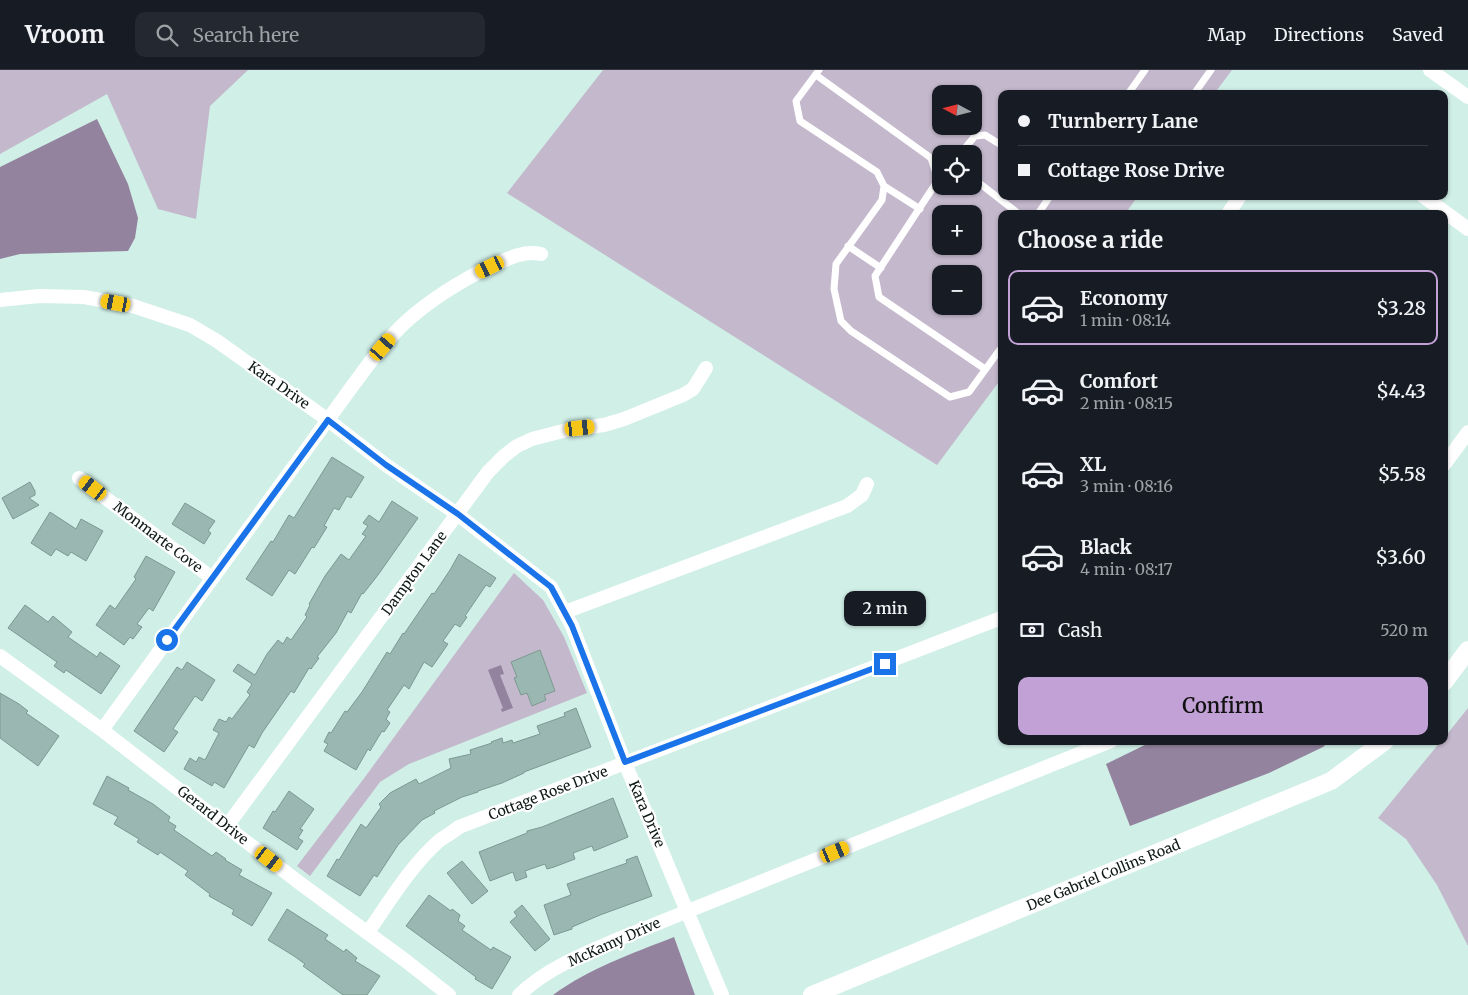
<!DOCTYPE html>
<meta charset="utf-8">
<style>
:root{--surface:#171b24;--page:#242831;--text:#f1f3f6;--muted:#9ea1a6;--line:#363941;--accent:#c2a1d6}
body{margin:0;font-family:Merriweather,serif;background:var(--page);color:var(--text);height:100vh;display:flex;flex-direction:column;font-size:19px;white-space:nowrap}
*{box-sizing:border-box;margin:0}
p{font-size:16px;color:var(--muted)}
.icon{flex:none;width:28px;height:28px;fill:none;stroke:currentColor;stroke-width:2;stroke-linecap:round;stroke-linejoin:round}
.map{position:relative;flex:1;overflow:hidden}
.panel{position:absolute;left:998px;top:140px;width:450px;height:535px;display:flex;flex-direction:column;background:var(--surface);border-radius:10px;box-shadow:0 1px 4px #0004}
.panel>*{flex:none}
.hud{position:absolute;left:998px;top:20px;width:450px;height:110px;border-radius:10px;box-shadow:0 1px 4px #0004;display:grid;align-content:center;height:110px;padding:0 20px;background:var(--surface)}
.needle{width:32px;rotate:277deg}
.tools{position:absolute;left:932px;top:15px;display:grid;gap:10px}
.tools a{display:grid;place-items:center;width:50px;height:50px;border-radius:10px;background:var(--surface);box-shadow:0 1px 4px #0004;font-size:25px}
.end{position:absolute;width:22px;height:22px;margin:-11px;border:6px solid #1a73e8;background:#fff;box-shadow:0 0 0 2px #fff}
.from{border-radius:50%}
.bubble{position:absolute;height:35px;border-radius:10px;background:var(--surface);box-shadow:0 1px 4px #0004;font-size:16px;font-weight:600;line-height:35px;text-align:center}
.car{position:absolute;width:15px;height:30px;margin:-15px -8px;border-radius:6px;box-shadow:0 0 4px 1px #0007;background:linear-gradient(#f5c518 24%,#345 0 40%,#f5c518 0 76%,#345 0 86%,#f5c518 0)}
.hud b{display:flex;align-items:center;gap:18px;height:48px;font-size:19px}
.hud b+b{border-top:1px solid var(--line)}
.hud i{width:12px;height:12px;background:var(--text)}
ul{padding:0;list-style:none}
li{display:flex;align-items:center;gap:15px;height:75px;margin:0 10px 8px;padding:0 10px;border:2px solid transparent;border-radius:10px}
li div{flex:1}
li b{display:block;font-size:19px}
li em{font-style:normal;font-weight:600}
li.on{border-color:var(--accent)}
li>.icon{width:45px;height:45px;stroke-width:1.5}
h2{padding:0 20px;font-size:22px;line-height:60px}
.pay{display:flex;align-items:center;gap:12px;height:55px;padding:0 20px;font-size:19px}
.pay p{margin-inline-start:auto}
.button{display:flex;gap:10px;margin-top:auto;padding:10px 20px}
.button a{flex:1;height:58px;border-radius:10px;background:var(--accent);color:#111;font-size:20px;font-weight:600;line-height:58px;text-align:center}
header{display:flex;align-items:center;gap:30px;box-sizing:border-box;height:70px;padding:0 25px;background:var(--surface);border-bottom:1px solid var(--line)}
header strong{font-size:24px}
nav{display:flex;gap:28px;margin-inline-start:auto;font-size:18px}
.search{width:350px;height:45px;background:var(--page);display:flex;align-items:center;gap:12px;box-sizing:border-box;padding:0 18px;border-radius:10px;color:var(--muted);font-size:19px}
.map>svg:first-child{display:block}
</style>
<header>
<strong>Vroom</strong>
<div class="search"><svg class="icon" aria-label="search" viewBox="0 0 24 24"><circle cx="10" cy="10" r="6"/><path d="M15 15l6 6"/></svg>Search here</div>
<nav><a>Map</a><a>Directions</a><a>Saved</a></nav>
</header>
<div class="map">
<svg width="1468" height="925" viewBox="0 0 1468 925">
<rect width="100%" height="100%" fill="#d0efe7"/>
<!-- green -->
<path fill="#c4b8cc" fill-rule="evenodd" d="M0,0H248L210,36L196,149L158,139L107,24L0,84Z
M603,0H1232L1214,24H1001V126H1138L1125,144H1001V309L937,395L507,123ZM941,24H974V56H941ZM941,84H974V116H941ZM941,144H974V176H941ZM941,204H974V236H941Z
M514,503L543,530L564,567L587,623L409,694L380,712L310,806L297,796L365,707Z
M1468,638V876L1437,815L1406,769L1378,748L1441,671H1444V668Z"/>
<!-- water -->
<path fill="#93839e" d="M97,49L128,114L138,148L135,168L128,181L20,184L0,189V97Z
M501,595L504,604L500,605L513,638L502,642L501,639L503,638L488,600Z
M1153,671H1330L1323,677L1269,703L1130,756L1106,694Z
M674,867L695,925H553C590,898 631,884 674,867Z"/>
<!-- building -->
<path fill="#9ab8b1" stroke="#7c9991" d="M332,387L364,407L351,428L347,426L339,440L334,438L324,456L327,457L314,478L312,477L295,504L289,500L272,526L246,509L271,471L273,472L289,445L294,448Z
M30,412L35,421V425L29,428L39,435L13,449L2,428Z
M392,431L418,448L378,505L363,524L362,523L351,543L348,541L336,563L317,587L319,588L311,599L309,598L294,623L291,621L262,663L254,678L249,675L224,718L214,712L212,716L184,699L190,688L196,692L199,687L205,690L219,663L213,660L219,649L226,652L229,647L232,649L250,625L247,622L252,614L233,601L238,594L255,605L267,584L278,570L283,574L287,567L291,570L307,547L305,545L310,535L309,534L325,506L341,484L349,490L366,466L362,464L368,456L363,453L369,445L379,452Z
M185,433L215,451L208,461L211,463L204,474L172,454Z
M50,442L76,459L81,449L103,461L86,491L71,482L68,486L56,479L51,486L31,473Z
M459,484L496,508L490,517L486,515L465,546L467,547L460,557L455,554L443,571L448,574L432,597L424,592L409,619L404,615L387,640L390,642L386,649L390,653L384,662L382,661L370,681L368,679L356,700L324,681L328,674L324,672L329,662L331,663L345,641L347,642L362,622L387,582L390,584L403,563L404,564L432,523L434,524L450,500Z
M146,486L175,502L153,541L149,538L137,554L142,557L133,569L130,567L124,575L96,555L110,535L115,539L136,509L134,507Z
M25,535L48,552L53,546L72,562L68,567L97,587L100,582L120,596L101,624L66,600L64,603L54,596L57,592L8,558Z
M540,580L555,621L544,625L546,630L532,636L527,623L521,625L514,608L517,607L511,592Z
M187,592L215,610L202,631L195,626L173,659L178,662L164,682L134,661L177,597L182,600Z
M0,623L19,634L28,641L26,643L59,666L38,696L0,668Z
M576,638L591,677L524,702V703L502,713L478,721V722L462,727L434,741L435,743L422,750L398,775L377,807L374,805L360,826L327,806L337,789L339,790L361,754L366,758L381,737L379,734L390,723L416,709L419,714L451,698L449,689L471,684L470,680L492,673L491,672L502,668L503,673L512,670L513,673L540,664L537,656L565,646L564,643Z
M107,706L129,718L128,720L153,734L170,747L168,751L176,756L174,760L212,786L216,782L226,789L225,790L242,800L239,805L272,823L252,856L232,844L234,840L209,826L210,824L185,805L188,801L160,782L158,785L137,772L139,769L114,754L118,747L93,734Z
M289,721L314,739L300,759L303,760L298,768L303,771L297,780L263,758L273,741L275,742Z
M613,728L628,767L594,781L592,776L573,783L575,789L554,797L547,799L545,794L525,801L527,807L516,811L513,802L490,811L479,782L527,763V761L542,757Z
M637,786L652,826L600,845L572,857V859L554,865L544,835L571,825L567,814L627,793L626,790Z
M462,791L488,821L472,834L447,803Z
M429,825L451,841L452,839L460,845L458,851L465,856L462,860L491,880L493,877L511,887L492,919L475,909L476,907L406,856Z
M522,835L550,869L535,881L510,852L517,846L514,842Z
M287,839L328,865L325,869L344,882L346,879L357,888L355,891L380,906L367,925H343L303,896L305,894L294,886L268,870Z"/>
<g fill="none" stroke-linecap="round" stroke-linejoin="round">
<!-- service -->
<path stroke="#fff" stroke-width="7" d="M819,0L796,31L800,51L877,102L884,116L882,130L836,194L834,219L841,251L851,261L950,327L969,322L1001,278
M816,5L931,88L938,110L875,206L879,227L985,299
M1128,24L1145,0
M1194,24L1211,0
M960,84L975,66L985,65L1001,75
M974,109L1019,144
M884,116L920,139
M1038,144L1050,126
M848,176L881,198"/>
<!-- minor -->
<path stroke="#fff" stroke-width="14" d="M1430,0L1468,27
M1423,126L1468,159
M1228,144L1240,126
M0,230L39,226L84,227L133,236L190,255L217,271L328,350L386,395L457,444L551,517L572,556L625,693L722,925
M1444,395L1468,362
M79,408L212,508
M565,542L847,436L862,425L867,414
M0,586L102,660L297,811L406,891L449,925
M102,660L343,329C363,302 383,272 409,249C433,228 461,211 489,197C505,190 523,180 541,184
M227,756L488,402L504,386L517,376L532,369L567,360L604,355L624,349L683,325L693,319L706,298
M368,862C390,831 411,795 440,770C446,766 453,762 459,757L1001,548
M519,925C546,899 583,884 616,870L1111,671"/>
<!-- tertiary -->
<g stroke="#fff" stroke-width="18">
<path d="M1444,612L1468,580"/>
<path id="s1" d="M812,925L1331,711L1385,671"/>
</g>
</g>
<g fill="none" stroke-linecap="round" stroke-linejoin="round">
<!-- route -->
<path stroke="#1a73e8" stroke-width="6" d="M167,570L328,350L386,395L458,444L551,517L572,556L625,692L885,594"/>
</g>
<g text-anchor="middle" stroke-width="4.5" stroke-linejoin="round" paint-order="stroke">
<!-- street labels -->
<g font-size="14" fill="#0e1916" stroke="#fff">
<text transform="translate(279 315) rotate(35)" y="5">Kara Drive</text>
<text transform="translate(158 467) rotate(37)" y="5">Monmarte Cove</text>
<text transform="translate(414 503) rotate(-54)" y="5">Dampton Lane</text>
<text transform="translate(548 723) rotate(-21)" y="5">Cottage Rose Drive</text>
<text transform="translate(647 744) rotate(67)" y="5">Kara Drive</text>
<text transform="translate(213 745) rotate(38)" y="5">Gerard Drive</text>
<text dy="5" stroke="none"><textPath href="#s1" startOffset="315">Dee Gabriel Collins Road</textPath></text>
<text transform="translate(614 872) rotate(-24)" y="5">McKamy Drive</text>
</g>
</g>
</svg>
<div class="tools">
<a><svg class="needle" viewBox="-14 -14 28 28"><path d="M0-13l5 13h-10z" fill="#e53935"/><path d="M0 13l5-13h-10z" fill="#9ea1a6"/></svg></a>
<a><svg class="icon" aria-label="locate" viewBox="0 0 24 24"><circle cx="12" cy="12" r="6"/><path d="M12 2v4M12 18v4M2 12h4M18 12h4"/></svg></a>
<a>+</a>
<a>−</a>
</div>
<i class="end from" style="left:167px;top:570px"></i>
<i class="end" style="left:885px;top:594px"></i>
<div class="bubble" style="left:844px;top:521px;width:82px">2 min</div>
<i class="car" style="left:490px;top:197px;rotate:244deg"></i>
<i class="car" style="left:116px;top:233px;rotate:280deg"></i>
<i class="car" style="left:383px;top:277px;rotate:41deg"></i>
<i class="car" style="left:580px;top:358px;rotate:84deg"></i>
<i class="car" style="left:93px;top:418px;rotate:307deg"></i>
<i class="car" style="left:835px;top:782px;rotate:68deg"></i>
<i class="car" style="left:269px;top:789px;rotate:128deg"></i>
<div class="hud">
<b><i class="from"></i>Turnberry Lane</b>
<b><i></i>Cottage Rose Drive</b>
</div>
<section class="panel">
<h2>Choose a ride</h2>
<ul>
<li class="on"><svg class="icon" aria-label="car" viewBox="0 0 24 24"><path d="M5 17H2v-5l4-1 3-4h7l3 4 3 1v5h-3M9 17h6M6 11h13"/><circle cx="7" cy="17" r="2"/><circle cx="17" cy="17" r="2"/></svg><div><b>Economy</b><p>1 min · 08:14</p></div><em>$3.28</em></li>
<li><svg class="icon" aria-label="car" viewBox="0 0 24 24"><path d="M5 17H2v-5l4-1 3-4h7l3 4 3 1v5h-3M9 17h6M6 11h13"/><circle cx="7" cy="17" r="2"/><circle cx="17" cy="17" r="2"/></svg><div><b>Comfort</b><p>2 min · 08:15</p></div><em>$4.43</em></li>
<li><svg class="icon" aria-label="car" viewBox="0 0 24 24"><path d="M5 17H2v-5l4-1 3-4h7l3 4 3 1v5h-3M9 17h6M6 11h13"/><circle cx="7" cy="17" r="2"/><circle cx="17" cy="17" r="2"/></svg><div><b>XL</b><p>3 min · 08:16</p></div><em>$5.58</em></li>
<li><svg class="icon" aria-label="car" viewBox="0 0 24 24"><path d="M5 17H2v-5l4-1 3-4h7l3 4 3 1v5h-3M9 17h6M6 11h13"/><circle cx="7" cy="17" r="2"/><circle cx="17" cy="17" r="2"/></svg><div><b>Black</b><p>4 min · 08:17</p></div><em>$3.60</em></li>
</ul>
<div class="pay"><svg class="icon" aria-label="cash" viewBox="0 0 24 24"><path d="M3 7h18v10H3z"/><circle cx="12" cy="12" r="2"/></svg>Cash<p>520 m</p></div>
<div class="button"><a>Confirm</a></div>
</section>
</div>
